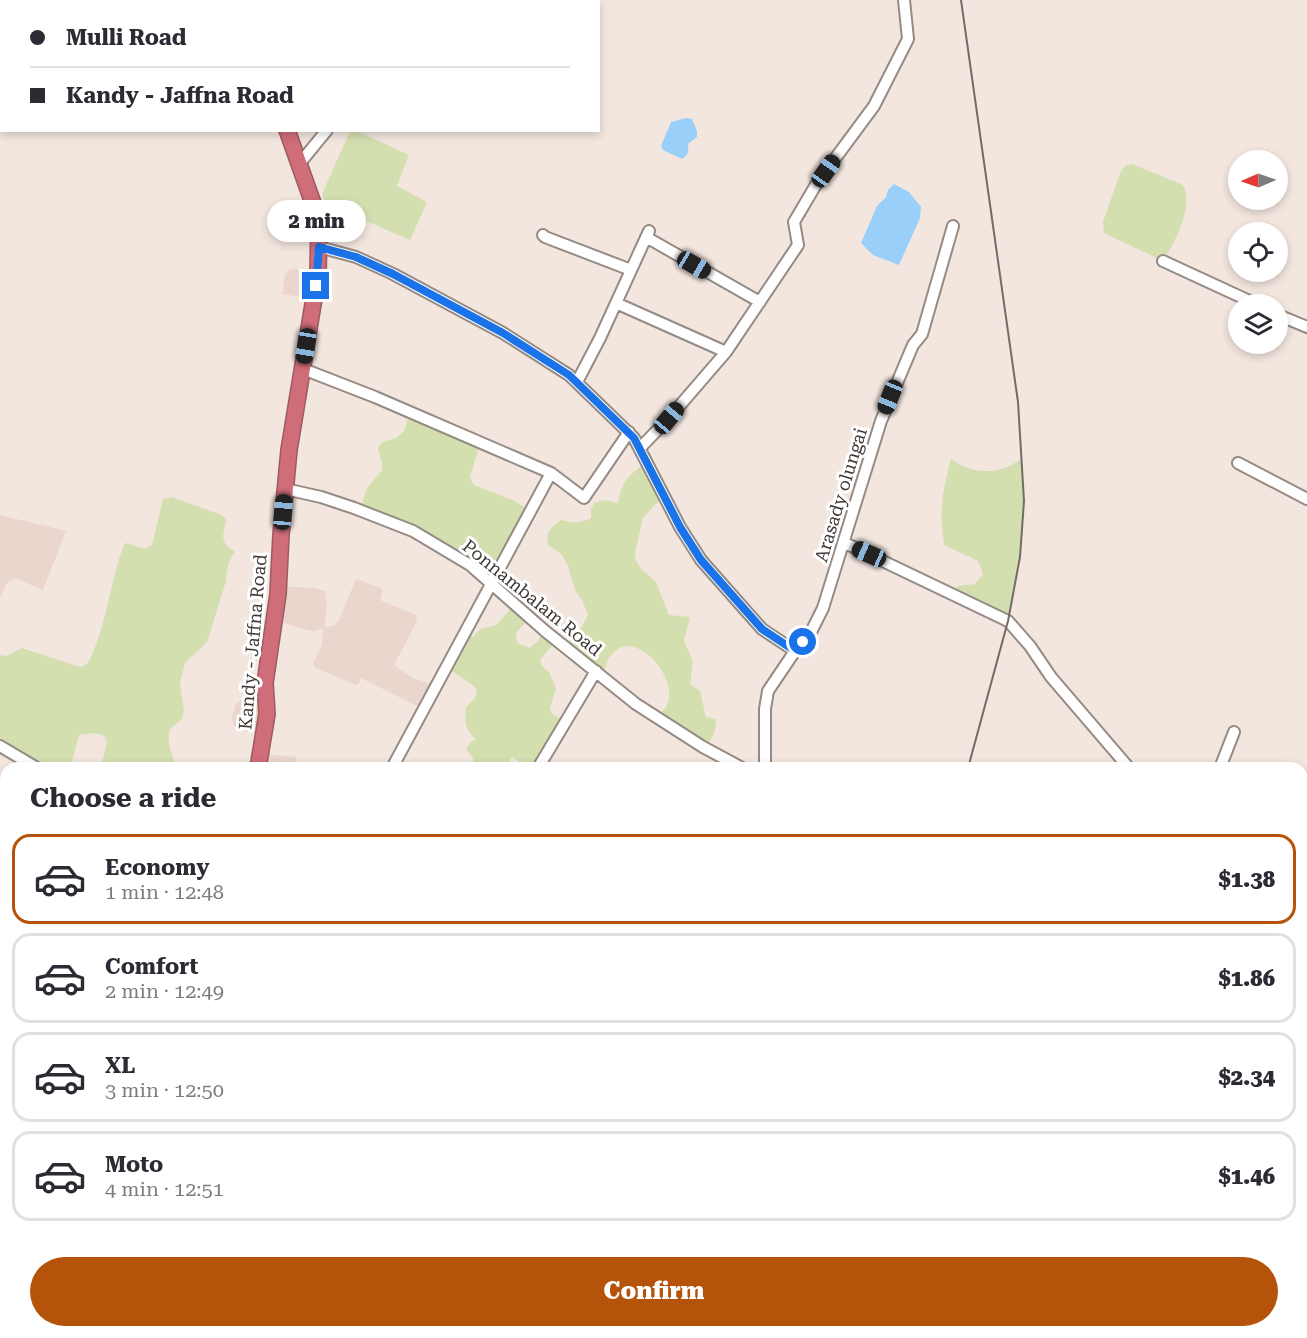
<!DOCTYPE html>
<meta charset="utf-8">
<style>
:root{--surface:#fff;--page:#f2f2f3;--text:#2b2b33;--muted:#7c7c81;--line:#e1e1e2;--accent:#b45309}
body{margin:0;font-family:"Roboto Serif",serif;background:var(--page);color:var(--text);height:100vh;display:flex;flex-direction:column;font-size:22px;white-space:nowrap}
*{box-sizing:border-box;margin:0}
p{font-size:20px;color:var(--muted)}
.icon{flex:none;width:33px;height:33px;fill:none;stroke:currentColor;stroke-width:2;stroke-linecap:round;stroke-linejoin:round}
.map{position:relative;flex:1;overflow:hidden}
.drawer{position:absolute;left:0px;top:762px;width:1308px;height:576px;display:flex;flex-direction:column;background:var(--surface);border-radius:18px 18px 0 0;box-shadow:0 3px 9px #0003}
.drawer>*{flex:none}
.top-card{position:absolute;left:0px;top:0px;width:600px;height:132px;box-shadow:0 3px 9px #0003;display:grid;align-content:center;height:132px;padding:0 30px;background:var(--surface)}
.needle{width:39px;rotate:268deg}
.fabs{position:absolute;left:1228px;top:150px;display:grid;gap:12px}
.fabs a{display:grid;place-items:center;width:60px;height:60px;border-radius:50%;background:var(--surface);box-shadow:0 3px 9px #0003;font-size:30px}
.end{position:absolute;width:27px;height:27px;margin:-14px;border:8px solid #1a73e8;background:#fff;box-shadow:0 0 0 3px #fff}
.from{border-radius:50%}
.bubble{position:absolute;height:42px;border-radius:21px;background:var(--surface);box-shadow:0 3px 9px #0003;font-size:20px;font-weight:800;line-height:42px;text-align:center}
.car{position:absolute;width:18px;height:36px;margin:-18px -9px;border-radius:8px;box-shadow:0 0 4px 2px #0007;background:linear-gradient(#222 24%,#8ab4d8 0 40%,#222 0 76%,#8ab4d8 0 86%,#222 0)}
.top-card b{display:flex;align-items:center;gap:21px;height:57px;font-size:22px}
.top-card b+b{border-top:2px solid var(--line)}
.top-card i{width:15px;height:15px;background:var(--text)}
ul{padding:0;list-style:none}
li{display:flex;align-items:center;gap:18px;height:90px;margin:0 12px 9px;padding:0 18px;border:3px solid var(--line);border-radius:18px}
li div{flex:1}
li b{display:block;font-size:22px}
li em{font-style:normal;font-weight:800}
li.active{border-color:var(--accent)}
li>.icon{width:54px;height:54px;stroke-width:1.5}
h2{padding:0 30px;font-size:27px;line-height:72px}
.action{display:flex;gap:12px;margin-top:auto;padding:12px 30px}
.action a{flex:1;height:69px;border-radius:36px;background:var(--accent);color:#fff;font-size:24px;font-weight:800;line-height:69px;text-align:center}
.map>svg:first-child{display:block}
</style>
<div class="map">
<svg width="1307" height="1338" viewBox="0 0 1307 1338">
<rect width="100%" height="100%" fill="#f3e6df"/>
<!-- built -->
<path fill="#ead6cc" d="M295,269L318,274L314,299L282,294L285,275L289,270Z
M0,515L66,531L43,590L14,578L7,583L0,598Z
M356,579L381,588L383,590L380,600L416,615L417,619L414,627L394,665L413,678L437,686L423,709L361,678L358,685H355L314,667L313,663L322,645L323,628L314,631L307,630L274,620L279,586L315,588L325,591L327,605L324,627L334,626L339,620Z
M241,700L267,701L261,734L245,731L234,726L232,718L236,704Z
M261,754L296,757L297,768H258Z"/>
<!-- green -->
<path fill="#d4dfb0" d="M350,131H357L409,155L397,186L427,202L410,240L325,203L322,194Z
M1132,164L1183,185C1194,206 1175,243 1163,261L1104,233L1103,222L1121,171L1126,165Z
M410,413L480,444L470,477L474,485L515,501L530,511L490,583L470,565L359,510L368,487L382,470V461L378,451L379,445L383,442L396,438L404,431Z
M951,459C972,475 1000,475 1021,459L1024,501L1020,557L1008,621L954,590L958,586L975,584L983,574L978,561L944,545C939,510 942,493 951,459Z
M647,462L667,500L656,504L643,518L636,548L635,559L642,570L656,582L669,615L690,617L684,641L693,661L690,684L700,691L706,717L716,719C716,732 713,740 703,747L656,716C701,693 619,599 603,676L564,646L582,627L588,615L582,600L575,590L568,566L561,554L548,545C545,533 552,526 561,520C572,523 582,523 591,518V509L594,503L605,500L618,503C622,480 629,475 647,462Z
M172,497L222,515L226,520C223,537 219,542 235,552C229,560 226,570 226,581L207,642L185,663L180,683L184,711L182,719L170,729C166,743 172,754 177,768H101L107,742L104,736L95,733L79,735L70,768H37L0,746V655L7,656L22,648L80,667C85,666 88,664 90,659C107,625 110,580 124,545L127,543L144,549L152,545L163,499Z
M514,605L529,618L516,633L517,643L529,648L537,642L545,631L558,641L549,649L540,660L542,666L549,672L556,689L550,708L552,714L565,722L538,768H529L512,757L505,768H473V758L466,749L470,743L476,739C464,729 465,721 466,707C472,701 480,696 475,687L446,667L465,631L473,637L480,629L496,625Z
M0,1266L6,1267V1332H88L85,1338H0Z
M1080,1332H1154L1152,1338H1079Z"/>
<!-- water -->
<path fill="#99cff9" d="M686,118L692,119L697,131V137L688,144C689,151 688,156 682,159L663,150L661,146L671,122Z
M894,184L909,192L921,207L920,218L899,265L873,255L861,243L877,206L886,197L888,190Z"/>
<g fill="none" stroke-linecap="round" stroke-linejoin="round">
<defs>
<path id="minor" d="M439,2L440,0
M300,163L327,130
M543,235L545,237L631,270
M646,237L760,302
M319,247L356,257L393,274L503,333L569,375L634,438L680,527L701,560L762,629L795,651
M1163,261L1256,304
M616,303L726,352
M1278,315L1307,327
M303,369L375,397L551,473
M577,382L600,338L649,231
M640,448L669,418L726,352L798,245L794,222L817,183L874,106L908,39L904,0
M1238,463L1307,499
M285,489L321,497L354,508L413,531L470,565L545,631L636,704L703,747L742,768
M845,543L1008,621L1030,646L1051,677L1129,768
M0,746L37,768
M392,768L551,473L584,498L629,432
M538,768L596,671
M765,768V709L768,691L795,651L811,632L823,608L881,421L913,345L922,334L953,226
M1220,768L1234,732
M1302,849L1307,850
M0,1065L6,1059
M1302,1121L1307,1124
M1302,1168L1307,1171
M1302,1212L1305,1214
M1302,1262L1307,1265
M263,1332L290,1336
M822,1332V1338
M928,1332L948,1338
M85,1338L88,1332
M508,1338L509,1332
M1079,1338L1080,1332"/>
<path id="highway" d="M209,0L210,2
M258,768L267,714L265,683L278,594L281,535L289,450L318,274L319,220L287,130
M290,1332V1338"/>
</defs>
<!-- minor casing -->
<use href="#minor" stroke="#968b84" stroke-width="14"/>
<!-- highway casing -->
<use href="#highway" stroke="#9c5b62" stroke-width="18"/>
<!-- minor -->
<use href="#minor" stroke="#fff" stroke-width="10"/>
<!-- highway -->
<use href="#highway" stroke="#cf6d79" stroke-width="15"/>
<!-- rail -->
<path stroke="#736b67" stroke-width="2" d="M961,0L1018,402L1024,501L1020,557L1008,621L968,768
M802,1338L804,1332"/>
</g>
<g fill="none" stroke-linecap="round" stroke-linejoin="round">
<!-- route -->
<path stroke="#1a73e8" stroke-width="8" d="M316,286L319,247L356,257L393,274L503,333L569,375L634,438L680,527L701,560L762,629L795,651L803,642"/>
</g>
<g text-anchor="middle" stroke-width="6" stroke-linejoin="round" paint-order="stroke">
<!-- street labels -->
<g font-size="18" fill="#3e3936" stroke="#fff">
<text transform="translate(841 495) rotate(-73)" y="6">Arasady olungai</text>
<text transform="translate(532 598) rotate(39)" y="6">Ponnambalam Road</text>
<text transform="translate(253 642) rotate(-85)" y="6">Kandy - Jaffna Road</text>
</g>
</g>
</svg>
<div class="fabs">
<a><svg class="needle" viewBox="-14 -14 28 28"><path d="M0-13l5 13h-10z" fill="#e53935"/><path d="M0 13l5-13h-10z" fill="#7c7c81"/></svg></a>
<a><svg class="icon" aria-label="locate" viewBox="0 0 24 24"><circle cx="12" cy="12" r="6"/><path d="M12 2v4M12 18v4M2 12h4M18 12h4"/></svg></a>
<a><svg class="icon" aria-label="layers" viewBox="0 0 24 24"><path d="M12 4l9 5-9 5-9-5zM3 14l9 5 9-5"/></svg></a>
</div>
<i class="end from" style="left:803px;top:642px"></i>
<i class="end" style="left:316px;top:286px"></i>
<div class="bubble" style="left:267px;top:200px;width:99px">2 min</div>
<i class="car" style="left:826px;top:171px;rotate:35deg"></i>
<i class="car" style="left:694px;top:265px;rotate:120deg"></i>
<i class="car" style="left:306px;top:346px;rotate:189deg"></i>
<i class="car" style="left:890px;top:397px;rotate:202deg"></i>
<i class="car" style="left:669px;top:418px;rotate:40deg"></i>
<i class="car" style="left:283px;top:512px;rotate:5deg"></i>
<i class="car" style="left:869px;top:554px;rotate:294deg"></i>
<div class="top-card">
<b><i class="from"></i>Mulli Road</b>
<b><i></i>Kandy - Jaffna Road</b>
</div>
<section class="drawer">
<h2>Choose a ride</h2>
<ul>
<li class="active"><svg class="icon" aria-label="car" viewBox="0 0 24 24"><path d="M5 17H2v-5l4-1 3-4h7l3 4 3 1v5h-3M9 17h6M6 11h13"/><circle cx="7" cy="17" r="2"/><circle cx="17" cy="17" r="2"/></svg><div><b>Economy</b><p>1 min · 12:48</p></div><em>$1.38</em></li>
<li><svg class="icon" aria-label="car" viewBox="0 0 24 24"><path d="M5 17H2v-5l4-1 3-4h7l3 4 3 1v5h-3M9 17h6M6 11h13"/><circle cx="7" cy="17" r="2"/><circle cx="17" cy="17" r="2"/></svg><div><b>Comfort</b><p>2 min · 12:49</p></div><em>$1.86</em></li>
<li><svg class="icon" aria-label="car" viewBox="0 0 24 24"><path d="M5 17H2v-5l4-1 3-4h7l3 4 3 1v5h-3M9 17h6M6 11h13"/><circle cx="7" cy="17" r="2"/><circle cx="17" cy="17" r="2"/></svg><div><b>XL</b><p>3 min · 12:50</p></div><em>$2.34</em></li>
<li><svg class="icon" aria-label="car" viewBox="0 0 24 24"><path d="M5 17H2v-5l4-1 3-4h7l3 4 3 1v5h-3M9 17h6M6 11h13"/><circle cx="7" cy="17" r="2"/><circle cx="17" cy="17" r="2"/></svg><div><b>Moto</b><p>4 min · 12:51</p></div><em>$1.46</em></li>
</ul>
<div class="action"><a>Confirm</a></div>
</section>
</div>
